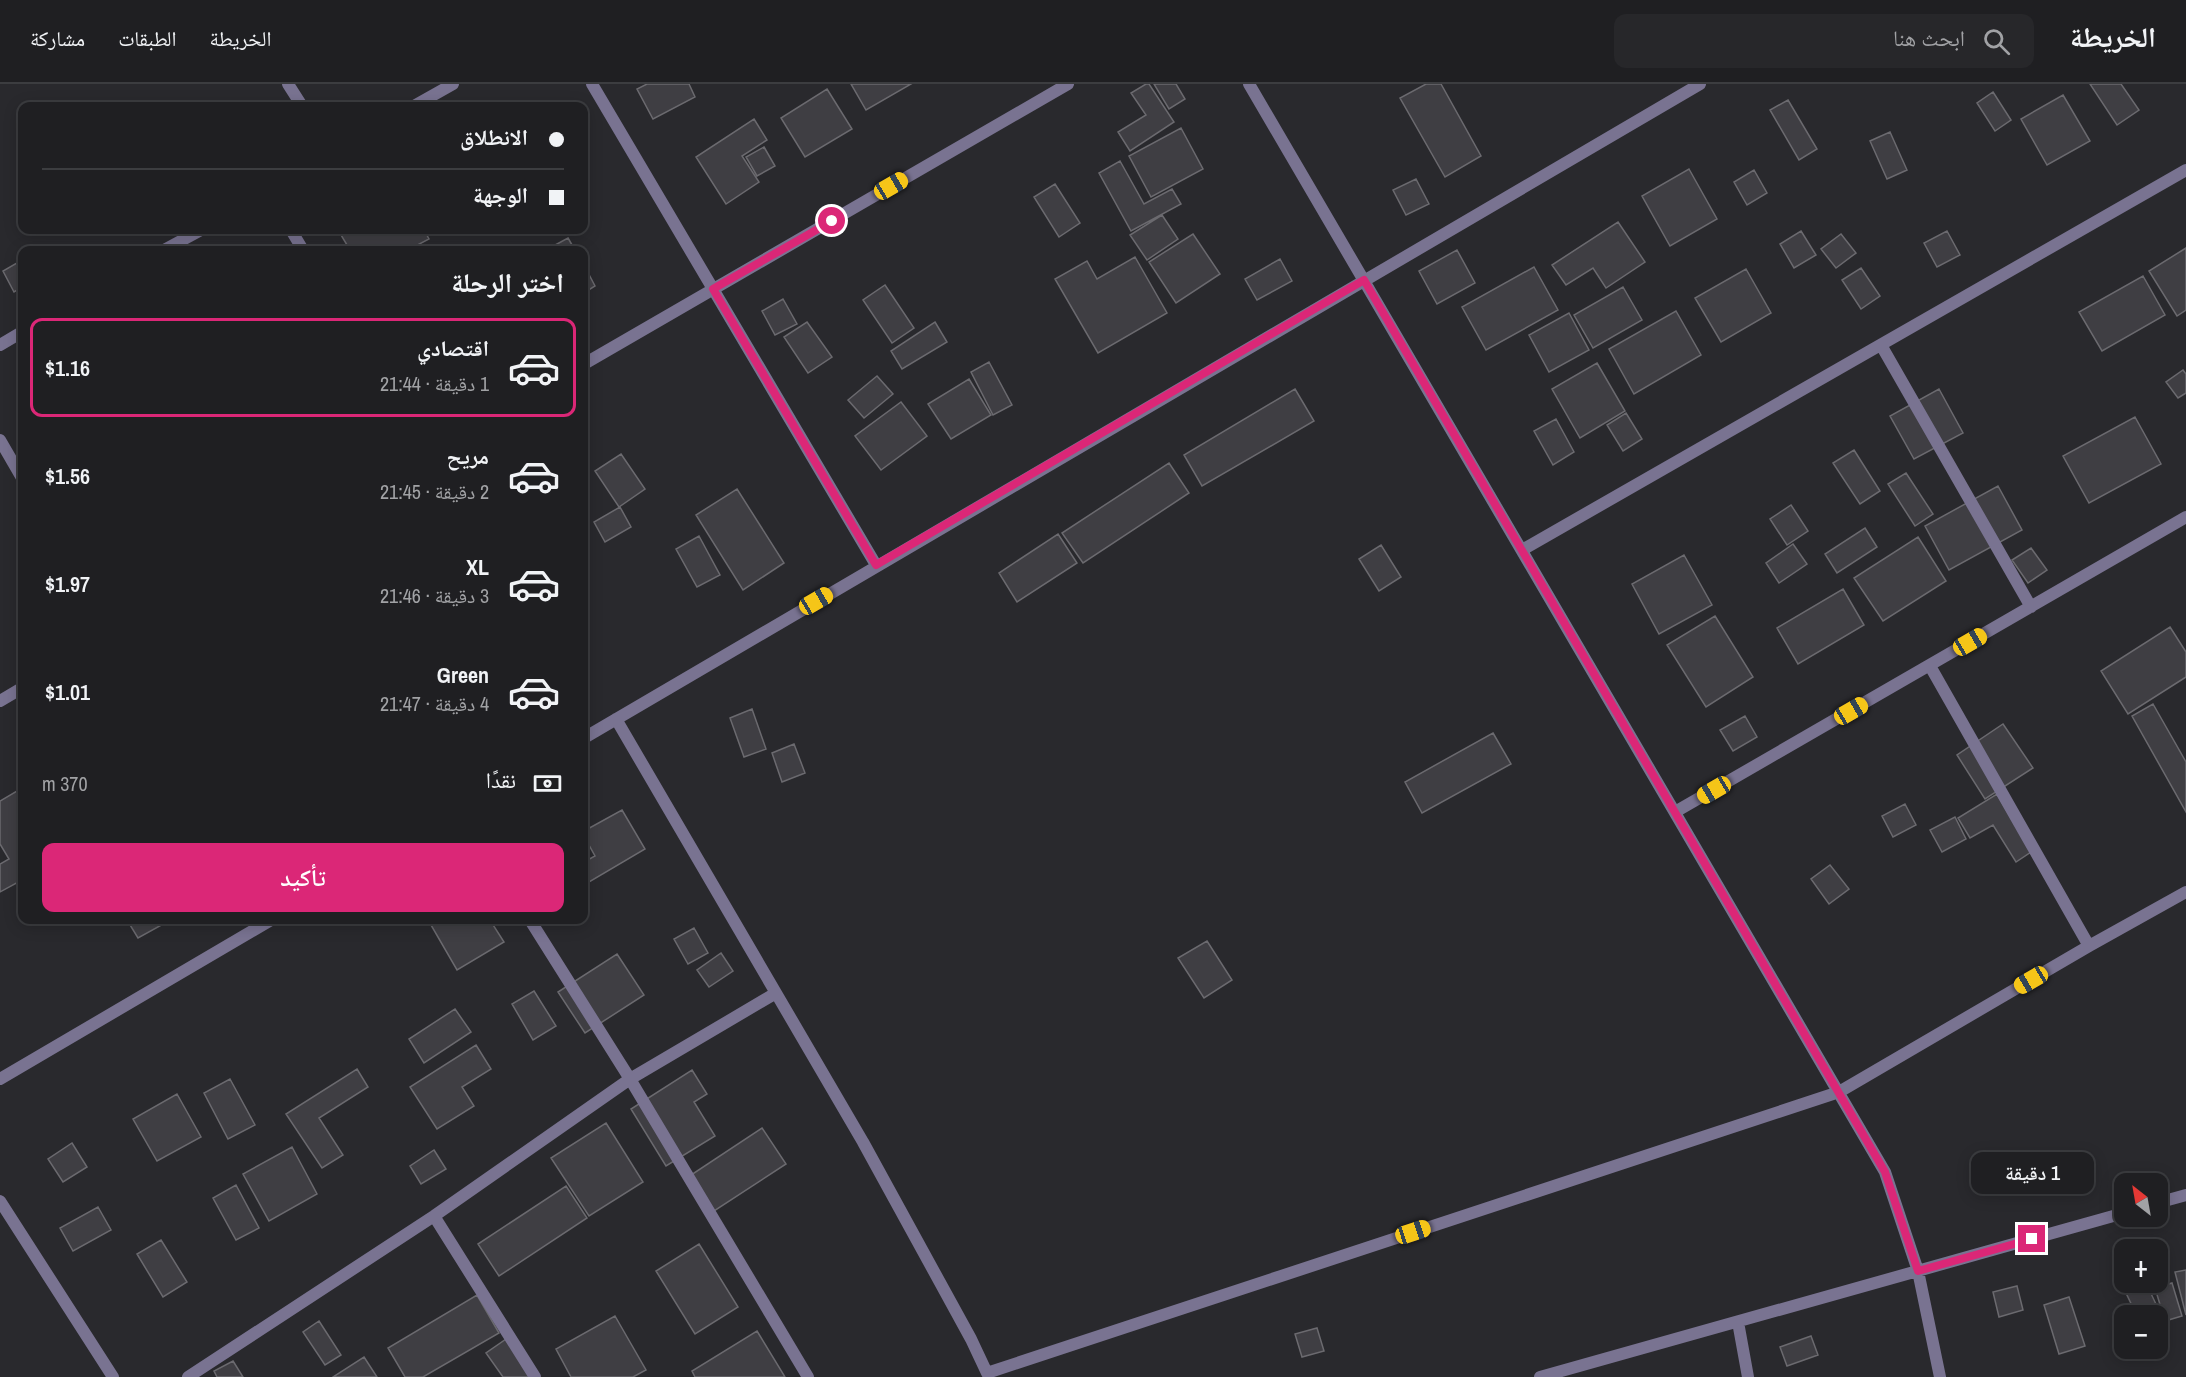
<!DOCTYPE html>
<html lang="ar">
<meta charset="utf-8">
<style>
:root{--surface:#1f1f22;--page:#27272a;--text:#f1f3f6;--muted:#a1a2a5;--line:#3c3d40;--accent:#db2777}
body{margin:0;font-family:"Archivo Narrow","Noto Naskh Arabic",sans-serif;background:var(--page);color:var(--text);direction:rtl;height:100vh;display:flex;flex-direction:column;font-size:22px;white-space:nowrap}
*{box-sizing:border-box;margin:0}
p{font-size:20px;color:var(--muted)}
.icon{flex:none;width:33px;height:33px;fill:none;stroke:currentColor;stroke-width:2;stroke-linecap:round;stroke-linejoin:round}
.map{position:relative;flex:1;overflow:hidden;direction:ltr}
.details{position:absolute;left:18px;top:162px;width:570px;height:678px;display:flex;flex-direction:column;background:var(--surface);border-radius:12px;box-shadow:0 3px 15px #0003,0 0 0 2px var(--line);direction:rtl}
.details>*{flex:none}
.top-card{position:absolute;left:18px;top:18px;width:570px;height:132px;border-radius:12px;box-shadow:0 3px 15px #0003,0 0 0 2px var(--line);direction:rtl;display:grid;align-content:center;height:132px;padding:0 24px;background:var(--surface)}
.needle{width:39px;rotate:329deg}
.tools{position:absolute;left:2114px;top:1089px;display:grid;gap:12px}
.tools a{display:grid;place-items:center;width:54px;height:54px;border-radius:12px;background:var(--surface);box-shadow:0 3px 15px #0003,0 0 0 2px var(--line);font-size:30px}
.end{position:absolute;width:27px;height:27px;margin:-14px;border:8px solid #db2777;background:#fff;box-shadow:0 0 0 3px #fff}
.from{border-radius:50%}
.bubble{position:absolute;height:42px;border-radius:12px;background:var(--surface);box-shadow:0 3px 15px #0003,0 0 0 2px var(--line);font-size:20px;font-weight:600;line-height:42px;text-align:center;direction:rtl}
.car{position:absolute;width:18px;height:36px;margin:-18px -9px;border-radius:8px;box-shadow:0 0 4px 2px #0007;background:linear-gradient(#f5c518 24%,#345 0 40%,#f5c518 0 76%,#345 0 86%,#f5c518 0)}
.top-card b{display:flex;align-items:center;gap:21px;height:57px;font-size:22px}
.top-card b+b{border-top:2px solid var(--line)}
.top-card i{width:15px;height:15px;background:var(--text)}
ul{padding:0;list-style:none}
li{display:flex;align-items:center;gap:18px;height:99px;margin:0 12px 9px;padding:0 12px;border:3px solid transparent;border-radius:12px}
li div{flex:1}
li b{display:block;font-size:22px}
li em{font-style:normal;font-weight:600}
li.selected{border-color:var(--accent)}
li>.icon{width:54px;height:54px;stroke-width:1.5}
h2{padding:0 24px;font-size:27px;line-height:72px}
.pay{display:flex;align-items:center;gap:15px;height:66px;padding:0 24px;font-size:22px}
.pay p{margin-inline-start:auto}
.button{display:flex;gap:12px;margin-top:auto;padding:12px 24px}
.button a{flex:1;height:69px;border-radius:12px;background:var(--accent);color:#fff;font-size:24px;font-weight:600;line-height:69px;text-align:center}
header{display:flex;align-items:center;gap:36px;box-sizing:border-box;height:84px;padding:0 30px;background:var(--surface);border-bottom:2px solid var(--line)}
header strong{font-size:28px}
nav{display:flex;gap:33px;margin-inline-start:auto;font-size:21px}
.search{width:420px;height:54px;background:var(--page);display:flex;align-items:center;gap:15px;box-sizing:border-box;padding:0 21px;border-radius:12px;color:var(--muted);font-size:22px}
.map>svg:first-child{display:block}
</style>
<header>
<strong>الخريطة</strong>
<div class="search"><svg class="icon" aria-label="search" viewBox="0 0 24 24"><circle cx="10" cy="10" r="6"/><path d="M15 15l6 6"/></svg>ابحث هنا</div>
<nav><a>الخريطة</a><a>الطبقات</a><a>مشاركة</a></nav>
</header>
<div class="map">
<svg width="2186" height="1293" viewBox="0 0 2186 1293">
<rect width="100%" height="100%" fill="#29292d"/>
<!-- building -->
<path fill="#3f3e43" stroke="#6b6a6f" stroke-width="1.5" d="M647,0H689L695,13L653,35L637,5Z
M851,0H911L866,26Z
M1146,0H1149L1174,38L1130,67L1118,48L1146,31L1131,9Z
M1154,0H1176L1185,15L1169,25Z
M1426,0H1441L1481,72L1445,93L1400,14Z
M2090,0H2121L2139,26L2117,41Z
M827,5L852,45L805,73L781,34Z
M1993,8L2011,36L1995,47L1977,19Z
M2063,11L2090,57L2047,81L2021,35Z
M1788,16L1817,65L1799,76L1770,26Z
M754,35L767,56L742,72L759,98L726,120L696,73Z
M1181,44L1203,85L1151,113L1129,72Z
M1890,48L1907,86L1887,95L1870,57Z
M764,63L775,82L757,92L746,73Z
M1120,77L1144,120L1172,105L1181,120L1131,147L1099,89Z
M1689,85L1717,135L1670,162L1642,112Z
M1754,86L1767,109L1747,121L1734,98Z
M1416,95L1429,120L1406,131L1393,106Z
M1055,100L1080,139L1059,153L1034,113Z
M1162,131L1178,155L1147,176L1130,151Z
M1618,138L1645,178L1606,204L1593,184L1566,201L1552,181Z
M338,146H424L429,155L408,166H350Z
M1801,147L1816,171L1794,184L1780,160Z
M1947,147L1960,171L1937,183L1924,159Z
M1193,150L1220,190L1176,219L1149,178Z
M1841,150L1856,169L1836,184L1821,165Z
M568,154L575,166H546Z
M2186,164V226L2177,232L2149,187Z
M1457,166L1475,199L1437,220L1419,187Z
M1135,173L1167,229L1098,269L1055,195L1087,177L1097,195Z
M1280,175L1292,197L1257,216L1245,195Z
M22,176V203L14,208L3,187Z
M584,181L595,202L584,209Z
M1534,183L1558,226L1486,266L1462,223Z
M1861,184L1880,212L1861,225L1842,196Z
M1746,185L1771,229L1721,258L1695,214Z
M2143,192L2165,231L2102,267L2079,228Z
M885,201L914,244L892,259L863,216Z
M1623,203L1642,236L1593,264L1574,231Z
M783,215L797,240L775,251L762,227Z
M1676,227L1701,271L1634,310L1609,265Z
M1569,229L1589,266L1549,288L1529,251Z
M807,238L832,273L808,289L784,253Z
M935,238L947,258L902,285L891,267Z
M989,278L1012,321L993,331L971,288Z
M1597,279L1625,327L1580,354L1552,305Z
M2183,286L2186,290V309L2178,314L2166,298Z
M877,292L893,310L864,334L848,316Z
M969,295L991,331L951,355L928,320Z
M1295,305L1314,337L1202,402L1184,371Z
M1939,305L1963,349L1914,375L1890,332Z
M901,318L927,352L881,386L855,352Z
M1626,329L1642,355L1623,367L1607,341Z
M2135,333L2161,380L2089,419L2063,372Z
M1556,335L1574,368L1553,381L1534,347Z
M1854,366L1880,407L1860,420L1833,379Z
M621,370L645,405L619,423L595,387Z
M1169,379L1189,409L1083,479L1062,449Z
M1906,389L1933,430L1915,442L1888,400Z
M1998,402L2022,446L1949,486L1925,442Z
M737,405L784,479L743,506L696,431Z
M1791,421L1808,447L1787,461L1770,435Z
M620,423L631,443L605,458L594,438Z
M1865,444L1877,463L1837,489L1825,470Z
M1058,450L1077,479L1017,518L999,489Z
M699,452L720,491L697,503L676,465Z
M1918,453L1946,497L1883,537L1854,494Z
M1793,460L1807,480L1779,499L1766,479Z
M1381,461L1401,493L1379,507L1359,475Z
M2031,464L2047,486L2028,499L2012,476Z
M1684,471L1712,521L1659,550L1632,500Z
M1843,505L1864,541L1798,580L1777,544Z
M1715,532L1753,593L1706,623L1667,561Z
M2170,543L2186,568V593L2128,630L2101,587Z
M2153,620L2186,678V728L2132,632Z
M752,625L766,665L744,673L730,634Z
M1745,632L1757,653L1733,667L1720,646Z
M2003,640L2033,684L1985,715L1957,671Z
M1493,649L1511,680L1422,729L1405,698Z
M794,660L805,689L782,698L772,669Z
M22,704V796L0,808V780L9,775L0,760V717Z
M1997,710L2031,768L2016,778L1993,741L1970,754L1958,734Z
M1905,720L1916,741L1893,753L1882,732Z
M622,726L645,765L584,801V778L595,772L584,752V747Z
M1955,733L1966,755L1942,768L1930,746Z
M1830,781L1849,805L1829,820L1811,795Z
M127,836H166L167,838L138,854Z
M441,836H490L504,858L457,886L431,841Z
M694,844L708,869L688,880L674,855Z
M1207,857L1232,896L1204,914L1178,874Z
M721,869L733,887L709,903L697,886Z
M617,870L644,911L585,949L558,908Z
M534,907L556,942L533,956L512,920Z
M455,925L471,948L424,979L409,955Z
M476,961L491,985L462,1003L474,1022L437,1045L410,1003Z
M357,985L368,1003L319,1034L343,1071L322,1084L286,1030Z
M692,986L707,1010L694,1018L715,1052L666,1082L631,1025Z
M230,995L255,1041L228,1055L204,1009Z
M177,1010L201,1053L157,1077L133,1035Z
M606,1039L643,1098L589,1132L551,1074Z
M762,1044L786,1080L711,1129L688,1093Z
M72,1059L87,1083L63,1098L48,1075Z
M292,1063L317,1110L269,1137L243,1090Z
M434,1066L446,1085L421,1100L410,1082Z
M236,1101L259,1144L236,1156L213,1114Z
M566,1102L587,1134L499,1192L478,1160Z
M98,1123L111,1146L73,1167L60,1144Z
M161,1156L187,1198L163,1213L137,1170Z
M699,1160L738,1223L695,1250L656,1187Z
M2186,1186V1231L2175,1188Z
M2146,1199L2164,1237L2157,1240V1232H2137L2126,1209Z
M2172,1199L2182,1232L2165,1237L2155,1204Z
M2017,1202L2023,1226L1999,1233L1993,1208Z
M477,1211L499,1249L423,1293H405L388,1264Z
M2069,1213L2085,1262L2059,1270L2044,1221Z
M615,1232L646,1286L633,1293H571L556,1265Z
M319,1237L341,1271L325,1281L303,1248Z
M1317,1244L1324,1267L1302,1273L1295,1250Z
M757,1247L785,1293H695L692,1287Z
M1811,1252L1818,1271L1787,1282L1780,1263Z
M509,1253L535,1293H503L486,1269Z
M364,1273L377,1293H333Z
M233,1277L243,1293H217L214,1287Z"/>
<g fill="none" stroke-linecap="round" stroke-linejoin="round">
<!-- minor -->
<path stroke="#797391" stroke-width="12" d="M288,0L302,22
M592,0L876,481
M1249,0L1885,1088L1918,1187L1940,1293
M414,22L453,0
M291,146L303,166
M164,166L201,146
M0,261L22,248
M1881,261L2031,523
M584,280L1068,0
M0,356L22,394
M1522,466L2186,86
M1930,582L2089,862
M0,617L22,604
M616,635L863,1058L971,1255L987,1289L1839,1008L2089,862L2186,808
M584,654L1700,0
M1675,728L2186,433
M530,836L630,995L808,1293
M0,995L271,836
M0,1117L113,1293
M2157,1119L2186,1111
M434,1132L535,1293
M1738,1238L1748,1293
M188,1293L434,1132L630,995L776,909
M1540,1293L2124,1129"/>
</g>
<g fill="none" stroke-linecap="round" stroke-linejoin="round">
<!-- route -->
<path stroke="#db2777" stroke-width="8" d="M832,137L713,205L876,481L1364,196L1885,1088L1918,1187L2032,1155"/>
</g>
</svg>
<div class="tools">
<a><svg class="needle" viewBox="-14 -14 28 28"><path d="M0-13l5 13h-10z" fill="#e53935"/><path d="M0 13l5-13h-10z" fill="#a1a2a5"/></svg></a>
<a>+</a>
<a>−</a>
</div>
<i class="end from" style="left:832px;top:137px"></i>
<i class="end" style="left:2032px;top:1155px"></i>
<div class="bubble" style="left:1971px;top:1068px;width:123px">1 دقيقة</div>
<i class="car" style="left:891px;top:102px;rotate:60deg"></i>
<i class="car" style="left:816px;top:517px;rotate:60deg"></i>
<i class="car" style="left:1970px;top:558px;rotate:60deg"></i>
<i class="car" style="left:1851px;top:627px;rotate:60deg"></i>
<i class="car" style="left:1714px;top:706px;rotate:240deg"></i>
<i class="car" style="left:2031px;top:896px;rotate:240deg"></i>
<i class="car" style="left:1413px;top:1148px;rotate:72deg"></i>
<div class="top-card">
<b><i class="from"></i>الانطلاق</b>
<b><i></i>الوجهة</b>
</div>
<section class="details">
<h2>اختر الرحلة</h2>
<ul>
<li class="selected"><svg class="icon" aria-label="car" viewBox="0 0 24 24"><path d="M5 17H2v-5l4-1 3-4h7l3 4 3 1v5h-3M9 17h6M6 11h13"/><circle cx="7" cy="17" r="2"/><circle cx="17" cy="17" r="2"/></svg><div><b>اقتصادي</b><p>1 دقيقة · 21:44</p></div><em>$1.16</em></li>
<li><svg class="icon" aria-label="car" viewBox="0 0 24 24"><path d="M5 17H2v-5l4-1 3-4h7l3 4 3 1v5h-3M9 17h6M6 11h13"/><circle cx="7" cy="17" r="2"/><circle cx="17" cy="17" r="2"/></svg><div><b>مريح</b><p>2 دقيقة · 21:45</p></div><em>$1.56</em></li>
<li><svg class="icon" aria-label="car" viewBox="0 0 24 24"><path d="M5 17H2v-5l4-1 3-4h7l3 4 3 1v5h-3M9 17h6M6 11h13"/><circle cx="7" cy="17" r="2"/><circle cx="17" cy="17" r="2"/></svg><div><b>XL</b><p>3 دقيقة · 21:46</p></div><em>$1.97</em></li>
<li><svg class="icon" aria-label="car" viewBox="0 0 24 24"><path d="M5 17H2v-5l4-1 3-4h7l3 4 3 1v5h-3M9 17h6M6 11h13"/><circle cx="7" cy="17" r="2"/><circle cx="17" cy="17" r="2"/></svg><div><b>Green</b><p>4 دقيقة · 21:47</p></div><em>$1.01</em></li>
</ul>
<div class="pay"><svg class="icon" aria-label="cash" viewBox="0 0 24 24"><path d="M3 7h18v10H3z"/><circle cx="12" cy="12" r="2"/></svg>نقدًا<p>370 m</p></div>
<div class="button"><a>تأكيد</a></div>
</section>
</div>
